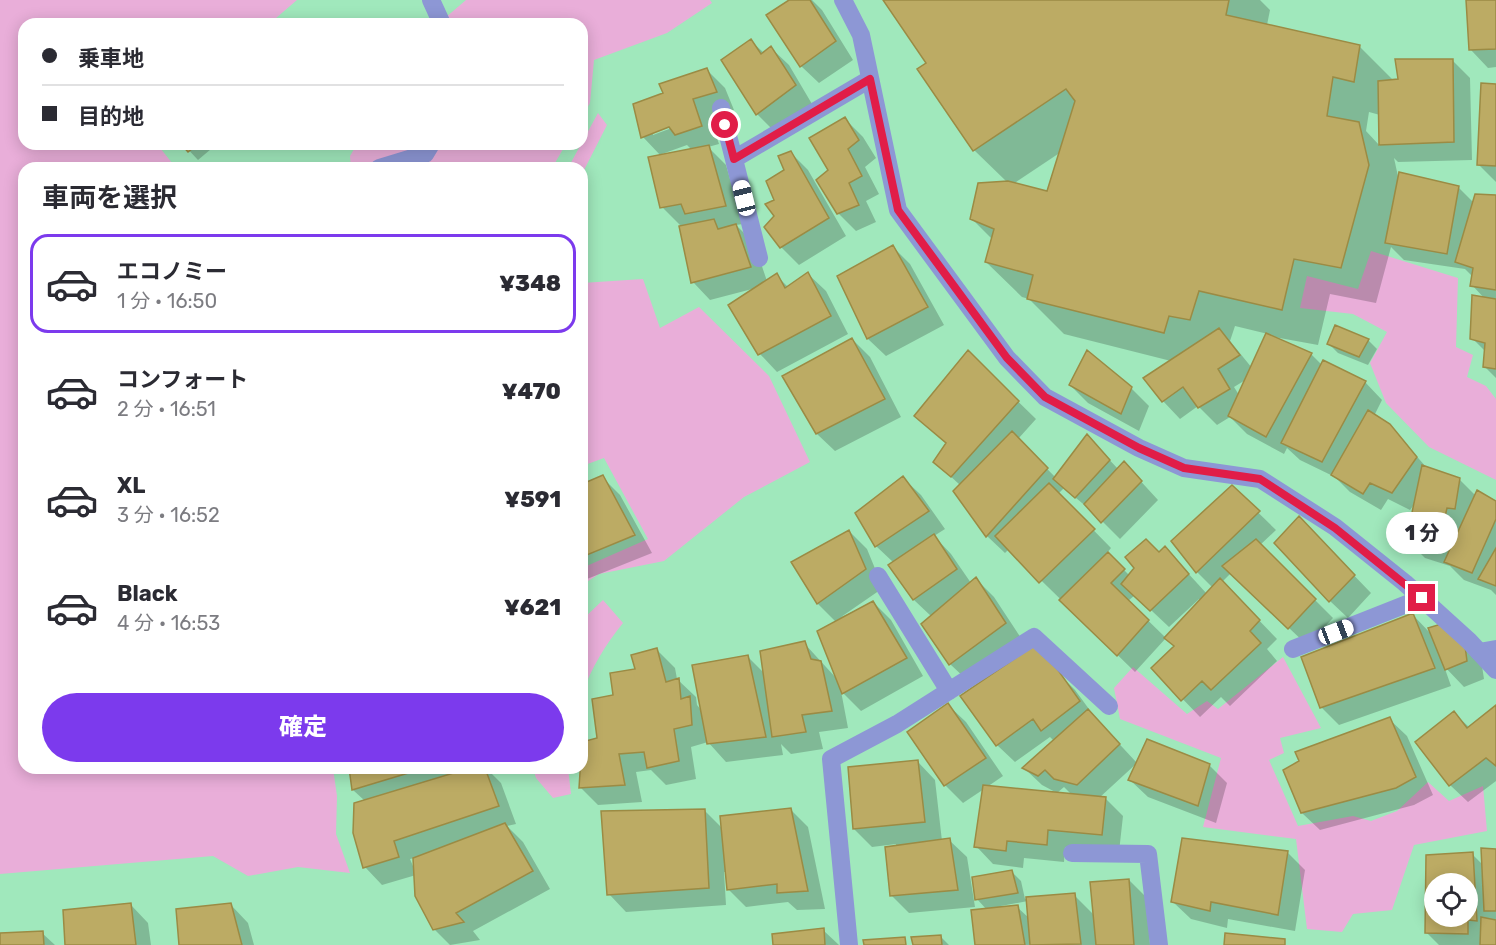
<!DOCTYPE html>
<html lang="ja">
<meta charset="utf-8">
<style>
:root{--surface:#fff;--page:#f2f2f3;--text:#2b2b33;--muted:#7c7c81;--line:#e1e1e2;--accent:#7c3aed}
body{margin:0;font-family:Rubik,"Noto Sans JP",sans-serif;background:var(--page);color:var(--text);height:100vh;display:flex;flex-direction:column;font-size:22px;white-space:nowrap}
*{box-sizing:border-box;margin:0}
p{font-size:20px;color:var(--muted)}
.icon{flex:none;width:33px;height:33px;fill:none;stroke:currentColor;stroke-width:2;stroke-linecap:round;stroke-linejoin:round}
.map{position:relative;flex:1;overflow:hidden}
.panel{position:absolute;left:18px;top:162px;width:570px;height:612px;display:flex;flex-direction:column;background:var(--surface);border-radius:18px;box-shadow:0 3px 15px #0003}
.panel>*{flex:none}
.top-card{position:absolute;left:18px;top:18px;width:570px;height:132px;border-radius:18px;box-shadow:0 3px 15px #0003;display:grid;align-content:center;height:132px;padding:0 24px;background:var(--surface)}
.tools{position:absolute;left:1424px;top:873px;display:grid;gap:12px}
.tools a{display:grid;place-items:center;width:54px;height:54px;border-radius:50%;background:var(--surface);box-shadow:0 3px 15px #0003;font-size:30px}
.end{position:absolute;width:27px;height:27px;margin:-14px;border:8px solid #e11d48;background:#fff;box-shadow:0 0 0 3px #fff}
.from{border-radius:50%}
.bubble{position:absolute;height:42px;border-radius:21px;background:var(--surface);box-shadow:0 3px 15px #0003;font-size:20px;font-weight:800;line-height:42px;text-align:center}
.car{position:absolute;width:18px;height:36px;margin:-18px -9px;border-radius:8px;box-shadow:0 0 4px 2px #0007;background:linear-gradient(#fff 24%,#345 0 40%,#fff 0 76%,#345 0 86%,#fff 0)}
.top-card b{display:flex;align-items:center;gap:21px;height:57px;font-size:22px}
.top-card b+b{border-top:2px solid var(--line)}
.top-card i{width:15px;height:15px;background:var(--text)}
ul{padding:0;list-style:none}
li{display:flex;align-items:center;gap:18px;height:99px;margin:0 12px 9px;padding:0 12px;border:3px solid transparent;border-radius:18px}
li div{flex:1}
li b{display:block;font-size:22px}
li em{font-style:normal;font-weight:800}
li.active{border-color:var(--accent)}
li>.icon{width:54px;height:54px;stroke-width:1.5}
h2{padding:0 24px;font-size:27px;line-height:72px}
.cta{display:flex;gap:12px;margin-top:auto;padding:12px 24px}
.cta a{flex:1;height:69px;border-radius:36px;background:var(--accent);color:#fff;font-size:24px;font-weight:800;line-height:69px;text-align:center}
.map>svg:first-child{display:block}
</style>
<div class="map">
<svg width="1496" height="945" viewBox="0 0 1496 945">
<rect width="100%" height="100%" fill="#a0e8bc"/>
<!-- green -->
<path fill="#e9aed9" d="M0,0H297L269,24H24V144H157L176,168H24V768H333L337,796L336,834L350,873L298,867L248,876L213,856L0,874Z
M466,0H710L712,3L667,33L594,60L590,103L582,117V24H438Z
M598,113L607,125L582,174V168H568Z
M357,144H566L552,168H351L350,156Z
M1371,251L1458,278L1456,347L1473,355L1467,377L1486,386L1496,399V480L1429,447L1386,403L1370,363L1387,332L1353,314L1300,308L1307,276L1358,289Z
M643,279L660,328L699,307L769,376L810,462L744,497L664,561L599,574L582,585V568L648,539L604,458L582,466V283Z
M603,600L623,623C606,644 591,668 582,694V620Z
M1283,657L1321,728L1280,738L1284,753L1269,760L1298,826L1353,816L1371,821L1397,811L1428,782L1449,801L1483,786L1487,831L1414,845L1392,910L1353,914L1342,932L1307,929L1296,839L1203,827L1221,758L1120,719L1114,688L1133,667L1187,714L1207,701L1218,709Z
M533,768H568L571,794L553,798L536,778Z"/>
<!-- shadow -->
<path fill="#0003" fill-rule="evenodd" d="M792,0H812L822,10L853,60L819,83L801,66Z
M885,0H1260L1270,10L1267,25L1359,46L1394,81L1452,60L1470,78L1472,160L1398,162L1394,158L1399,181L1458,187L1474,203L1496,196V378L1485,367L1486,352L1472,338L1485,299L1472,285L1473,277L1465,269L1404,260L1391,247L1376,303L1330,294L1318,345L1269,336L1311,354L1322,365L1365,382L1382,400L1374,416L1389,425L1427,468L1459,479L1476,496L1496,502V595L1491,590L1464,580L1450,566L1425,558L1407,540L1416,502L1410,510L1388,499L1381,510L1350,492L1335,477L1300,460L1287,448L1284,454L1247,434L1230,417L1217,425L1198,406L1180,419L1163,401L1171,361L1064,334L1029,299L1022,297L986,262L992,239L971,218L1007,182L974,150L929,63ZM1369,112L1380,115V146L1366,131ZM1061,152L1048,192L1013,184ZM1235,326L1268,334L1252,368L1230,341ZM1247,379L1239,395L1234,387Z
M1468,0H1496V67L1488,68L1471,50Z
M751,41L764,53L771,48L789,65L812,104L775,132L757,114L723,61Z
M707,70L725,88L734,110L710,117L719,144L708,147L726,165L743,224L736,225L754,243L767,281L776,275L789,288L808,274L826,291L848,334L777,372L760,354L730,305L756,288L710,300L693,282L682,227L662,207L661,156L643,137L664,94ZM676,123L677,126L653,135V132ZM687,145L692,150L662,156V154Z
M1496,86V182L1478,164Z
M845,119L863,137L876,158L865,167L879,194L866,201L876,222L856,231L838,213L830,171Z
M183,144H217L198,160Z
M790,152L808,170L846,236L799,265L781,247L776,216V200Z
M892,246L910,264L944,325L886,356L868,339L839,277Z
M1336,327L1369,341L1377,349L1368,365L1338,353L1329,344Z
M852,339L870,357L901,417L835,451L817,434L784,376Z
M968,353L1036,419L1018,439L1056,478L1104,454L1118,469L1124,463L1158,500L1120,539L1094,513L1064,488L1058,494L1111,548L1107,553L1130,576L1165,548L1207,594L1213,588L1197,572L1232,487L1276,530L1260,545L1333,618L1307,645L1231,573L1222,582L1277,639L1267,649L1277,661L1230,706L1221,697L1200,717L1153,668L1175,647L1166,638L1135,672L1009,549L1005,553L987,536L955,491L960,485L935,462L947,444L916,416ZM1135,595L1169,627L1199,599L1201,601L1166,638L1128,601Z
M1070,385L1131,388L1149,406L1139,431L1088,403Z
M602,477L620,495L652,553L582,581V485Z
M903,478L921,495L945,529L934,536L951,554L971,583L976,579L994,597L1023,641L968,681L950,664L932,617L914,600L890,566L894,563L876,546Z
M849,531L867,549L883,588L841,617L873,602L891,620L923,676L861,711L841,691L848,728L819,732L823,749L791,754L781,744L783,755L726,762L708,742L691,747L696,779L666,785L651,770L636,772L642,802L598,805L580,787V768L599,740L614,696L657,650L675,668L677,679L696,697L697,705L702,711L748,657L765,674L804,643L837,679L836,622L818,604L793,562Z
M1316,536L1371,593L1348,618L1330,601Z
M1413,615L1432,635L1440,625L1482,666L1484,679L1464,687L1444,666L1451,686L1339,725L1321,707Z
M1033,648L1075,690L1097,720L1137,763L1099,798L1106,799L1123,816L1119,852L1065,847L1064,862L1024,858L1023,868L993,864L976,846L984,789L963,803L945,785L948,705L966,722L1003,776L987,787L1072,795L1064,787L1057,793L1042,785L1024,768L1054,741L1050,737L1015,762L997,745Z
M1496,707V781L1468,802L1450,785L1454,713L1470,728Z
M1389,719L1407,736L1433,795L1414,805L1320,830L1302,813L1285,771Z
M918,762L935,780L942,841L949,840L967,857L975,907L909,913L891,895L896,844L872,847L854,829Z
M1209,765L1227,783L1216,823L1148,797L1130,780Z
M350,768H499L489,771L501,783L516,824L507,826L523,842L550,889L473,931L480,940L450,945L434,929L416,875L382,885L365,867V801L353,790ZM415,858V871L410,859Z
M790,809L808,827L825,909L797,910L788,902L746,907L728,889L727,872H724L726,905L626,912L609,894L704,810L723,829Z
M1496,851V945H1439L1427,933V856L1472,854L1483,865ZM1434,884H1467V916H1434Z
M1287,852L1305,870L1295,931L1228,919L1227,928L1191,919L1173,902Z
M1012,872L1021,881L1025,899L1074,895L1095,916L1129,880L1147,898L1150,945H976L987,910L977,899ZM1028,901L1029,918L1017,907L1001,908V906Z
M131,905L148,923L151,945H67Z
M231,905L248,923L254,945H181Z
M823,930L839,945H775Z
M42,933L55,945H0V935Z
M940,936L949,945H914Z"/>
<!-- building -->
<path fill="#bcab64" stroke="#9b8b44" stroke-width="1.5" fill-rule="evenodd" d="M789,0H810L836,41L800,67L766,15Z
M883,0H1229L1226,15L1360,45L1354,82L1333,77L1327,116L1359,122L1369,165L1341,268L1294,259L1282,310L1199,291L1190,320L1169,316L1164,333L1027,299L1033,275L985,262L994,229L970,219L978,183L1008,181L1047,191L1075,101L1066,89L973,151L917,69L926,63Z
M1466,0H1496V49L1469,50Z
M751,39L761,54L771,46L796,85L756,115L721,60Z
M1395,59H1453L1454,142L1379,145L1378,81L1398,79Z
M707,68L717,92L693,99L702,126L675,135L669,127L641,138L633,104L663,93L659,84Z
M1481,83L1496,84V166L1477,165Z
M845,117L859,140L848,149L862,176L849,183L859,205L837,214L816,180L828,170L809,138Z
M181,144H198L188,152Z
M709,145L726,206L685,214L681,204L660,208L648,157Z
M791,151L829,218L780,248L764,227L774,216L765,204L774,200L766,181L784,170L778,156Z
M1399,172L1459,186L1447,254L1385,243Z
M1475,194L1496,195V290L1470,286L1473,268L1455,262Z
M714,219L718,229L736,224L751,267L691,283L679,226Z
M893,245L928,307L867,339L837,276Z
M808,272L831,316L758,355L728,305L777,273L785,288Z
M1472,295L1496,299V369L1483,367L1485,343L1470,339Z
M1335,325L1369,339L1359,357L1327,344Z
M1219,328L1240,355L1218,369L1230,389L1198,408L1183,387L1162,402L1143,378Z
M1266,333L1312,353L1266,437L1228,416Z
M852,338L885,399L816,434L782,376Z
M968,350L1019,401L951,477L933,462L946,443L914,416Z
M1087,350L1132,387L1121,414L1069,385Z
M1323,360L1366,381L1322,462L1281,443Z
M1368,410L1390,424L1417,457L1392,493L1370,483L1363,494L1331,475Z
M1012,431L1048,468L986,537L953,491Z
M1087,434L1110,460L1075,498L1053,479Z
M1124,461L1142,481L1101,523L1084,504Z
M1422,465L1460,478L1455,509L1447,508L1437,551L1406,541Z
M603,475L635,535L582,557V484Z
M903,476L929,511L875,547L855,513Z
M1049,483L1095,529L1039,583L995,536Z
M1232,485L1260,511L1196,573L1171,541Z
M1477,490L1496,501V519L1472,573L1444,562Z
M1299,516L1355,575L1329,602L1274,543Z
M849,530L866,569L817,604L791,562Z
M934,534L957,569L913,600L888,565Z
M1146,539L1159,552L1165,546L1189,574L1150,611L1121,584L1134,568L1125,557Z
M1256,539L1316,599L1288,629L1222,566Z
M1496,548V586L1478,579Z
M1108,552L1125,569L1111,583L1149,620L1117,656L1059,600Z
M976,577L1006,623L949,665L921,624Z
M1220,578L1260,620L1250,631L1261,643L1211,690L1202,681L1181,701L1151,668L1174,646L1164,638Z
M873,601L907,658L842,694L817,631Z
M1413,613L1435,668L1320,708L1301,657Z
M1441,624L1465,646L1467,661L1445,670L1428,628Z
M805,641L811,659L821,661L832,711L802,715L806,732L772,737L760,651Z
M1033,646L1058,670L1080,701L1041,731L1033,719L996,746L960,696Z
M657,648L666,682L679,678L681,699L690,696L692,725L674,729L679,761L647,768L644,752L619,754L625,785L579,788L582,742L597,738L592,699L613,695L610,673L635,669L631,655Z
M748,655L766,737L707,744L692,665Z
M948,703L986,758L944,786L907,732Z
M1496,705V766L1486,758L1449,786L1415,742L1454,711L1467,728Z
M1088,709L1120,744L1077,785L1054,779L1045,770L1038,776L1022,768Z
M1390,717L1416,777L1396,788L1301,813L1283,770L1299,761L1295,752Z
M1147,739L1210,764L1198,806L1128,780Z
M918,760L925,822L853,829L848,767Z
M349,768H425L352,790Z
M470,768H485L499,806L394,841L399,857L363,868L353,833L354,803Z
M983,785L1106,797L1102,835L1048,830L1047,845L1007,841L1006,851L974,847Z
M791,808L808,891L777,893V884L727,890L720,816Z
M705,809L709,888L607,895L601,811Z
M505,823L533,871L456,913L464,922L433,930L415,896L413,858Z
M950,838L958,890L890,896L885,847Z
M1182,838L1288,851L1278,915L1211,902L1210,911L1171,902Z
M1481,848L1496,849V911H1484Z
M1473,852L1477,921L1468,920V934L1425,933L1426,855ZM1434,884H1467V916H1434Z
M1012,870L1018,893L975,900L972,877Z
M1129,879L1134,945H1096L1090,882Z
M1075,893L1081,944L1030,945L1026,897Z
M131,903L136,945H65L63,910Z
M231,903L242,945H179L176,909Z
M1018,905L1025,945H975L971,910Z
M1481,917L1496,920V945H1480Z
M824,928L825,945H773L772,934Z
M43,931L44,945H0V933Z
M1225,933L1285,939V945H1224Z
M941,935L942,945H913L911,937Z
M905,937L906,945H864L863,940Z"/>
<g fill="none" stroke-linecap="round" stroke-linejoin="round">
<!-- service -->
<path stroke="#8d97d5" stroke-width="18" d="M878,576L949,691
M1293,649L1422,598
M1479,652L1496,649
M1072,853L1148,854L1159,945
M849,945L831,759L897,724L1034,637L1109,706"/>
<!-- minor -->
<path stroke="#8d97d5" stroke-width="18" d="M431,0L442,24
M843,0L861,35L898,210L1007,358L1045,397L1139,448L1184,468L1260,479L1335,527L1405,583L1469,641L1496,670
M721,108L759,258
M734,159L870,79
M379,168L425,154L431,144"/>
</g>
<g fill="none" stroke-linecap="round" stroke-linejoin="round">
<!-- route -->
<path stroke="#e11d48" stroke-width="8" d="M725,125L734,159L870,79L898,210L1007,358L1045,397L1139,448L1184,468L1260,479L1335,528L1422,598"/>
</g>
</svg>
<div class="tools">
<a><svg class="icon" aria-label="locate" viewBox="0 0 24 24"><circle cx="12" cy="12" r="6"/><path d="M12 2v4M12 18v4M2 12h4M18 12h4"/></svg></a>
</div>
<i class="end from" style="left:725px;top:125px"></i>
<i class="end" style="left:1422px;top:598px"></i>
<div class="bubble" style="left:1386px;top:512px;width:72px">1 分</div>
<i class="car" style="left:744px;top:198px;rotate:346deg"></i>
<i class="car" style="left:1336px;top:632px;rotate:69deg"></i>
<div class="top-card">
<b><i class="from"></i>乗車地</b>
<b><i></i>目的地</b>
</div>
<section class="panel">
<h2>車両を選択</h2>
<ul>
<li class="active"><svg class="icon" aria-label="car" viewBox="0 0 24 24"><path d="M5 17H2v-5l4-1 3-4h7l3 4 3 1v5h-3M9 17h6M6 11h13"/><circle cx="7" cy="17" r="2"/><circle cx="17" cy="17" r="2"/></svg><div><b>エコノミー</b><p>1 分 · 16:50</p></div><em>¥348</em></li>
<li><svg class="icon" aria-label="car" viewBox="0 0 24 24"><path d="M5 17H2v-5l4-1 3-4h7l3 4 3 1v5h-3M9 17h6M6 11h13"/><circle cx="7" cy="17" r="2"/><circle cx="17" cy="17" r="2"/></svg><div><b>コンフォート</b><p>2 分 · 16:51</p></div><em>¥470</em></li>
<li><svg class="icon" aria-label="car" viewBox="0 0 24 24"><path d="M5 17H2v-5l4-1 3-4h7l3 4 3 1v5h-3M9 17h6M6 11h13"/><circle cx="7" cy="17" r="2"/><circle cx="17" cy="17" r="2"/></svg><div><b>XL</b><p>3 分 · 16:52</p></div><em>¥591</em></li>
<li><svg class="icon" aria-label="car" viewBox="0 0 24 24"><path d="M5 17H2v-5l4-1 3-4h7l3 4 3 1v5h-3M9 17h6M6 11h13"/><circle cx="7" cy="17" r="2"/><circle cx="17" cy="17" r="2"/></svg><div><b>Black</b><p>4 分 · 16:53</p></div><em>¥621</em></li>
</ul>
<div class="cta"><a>確定</a></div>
</section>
</div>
